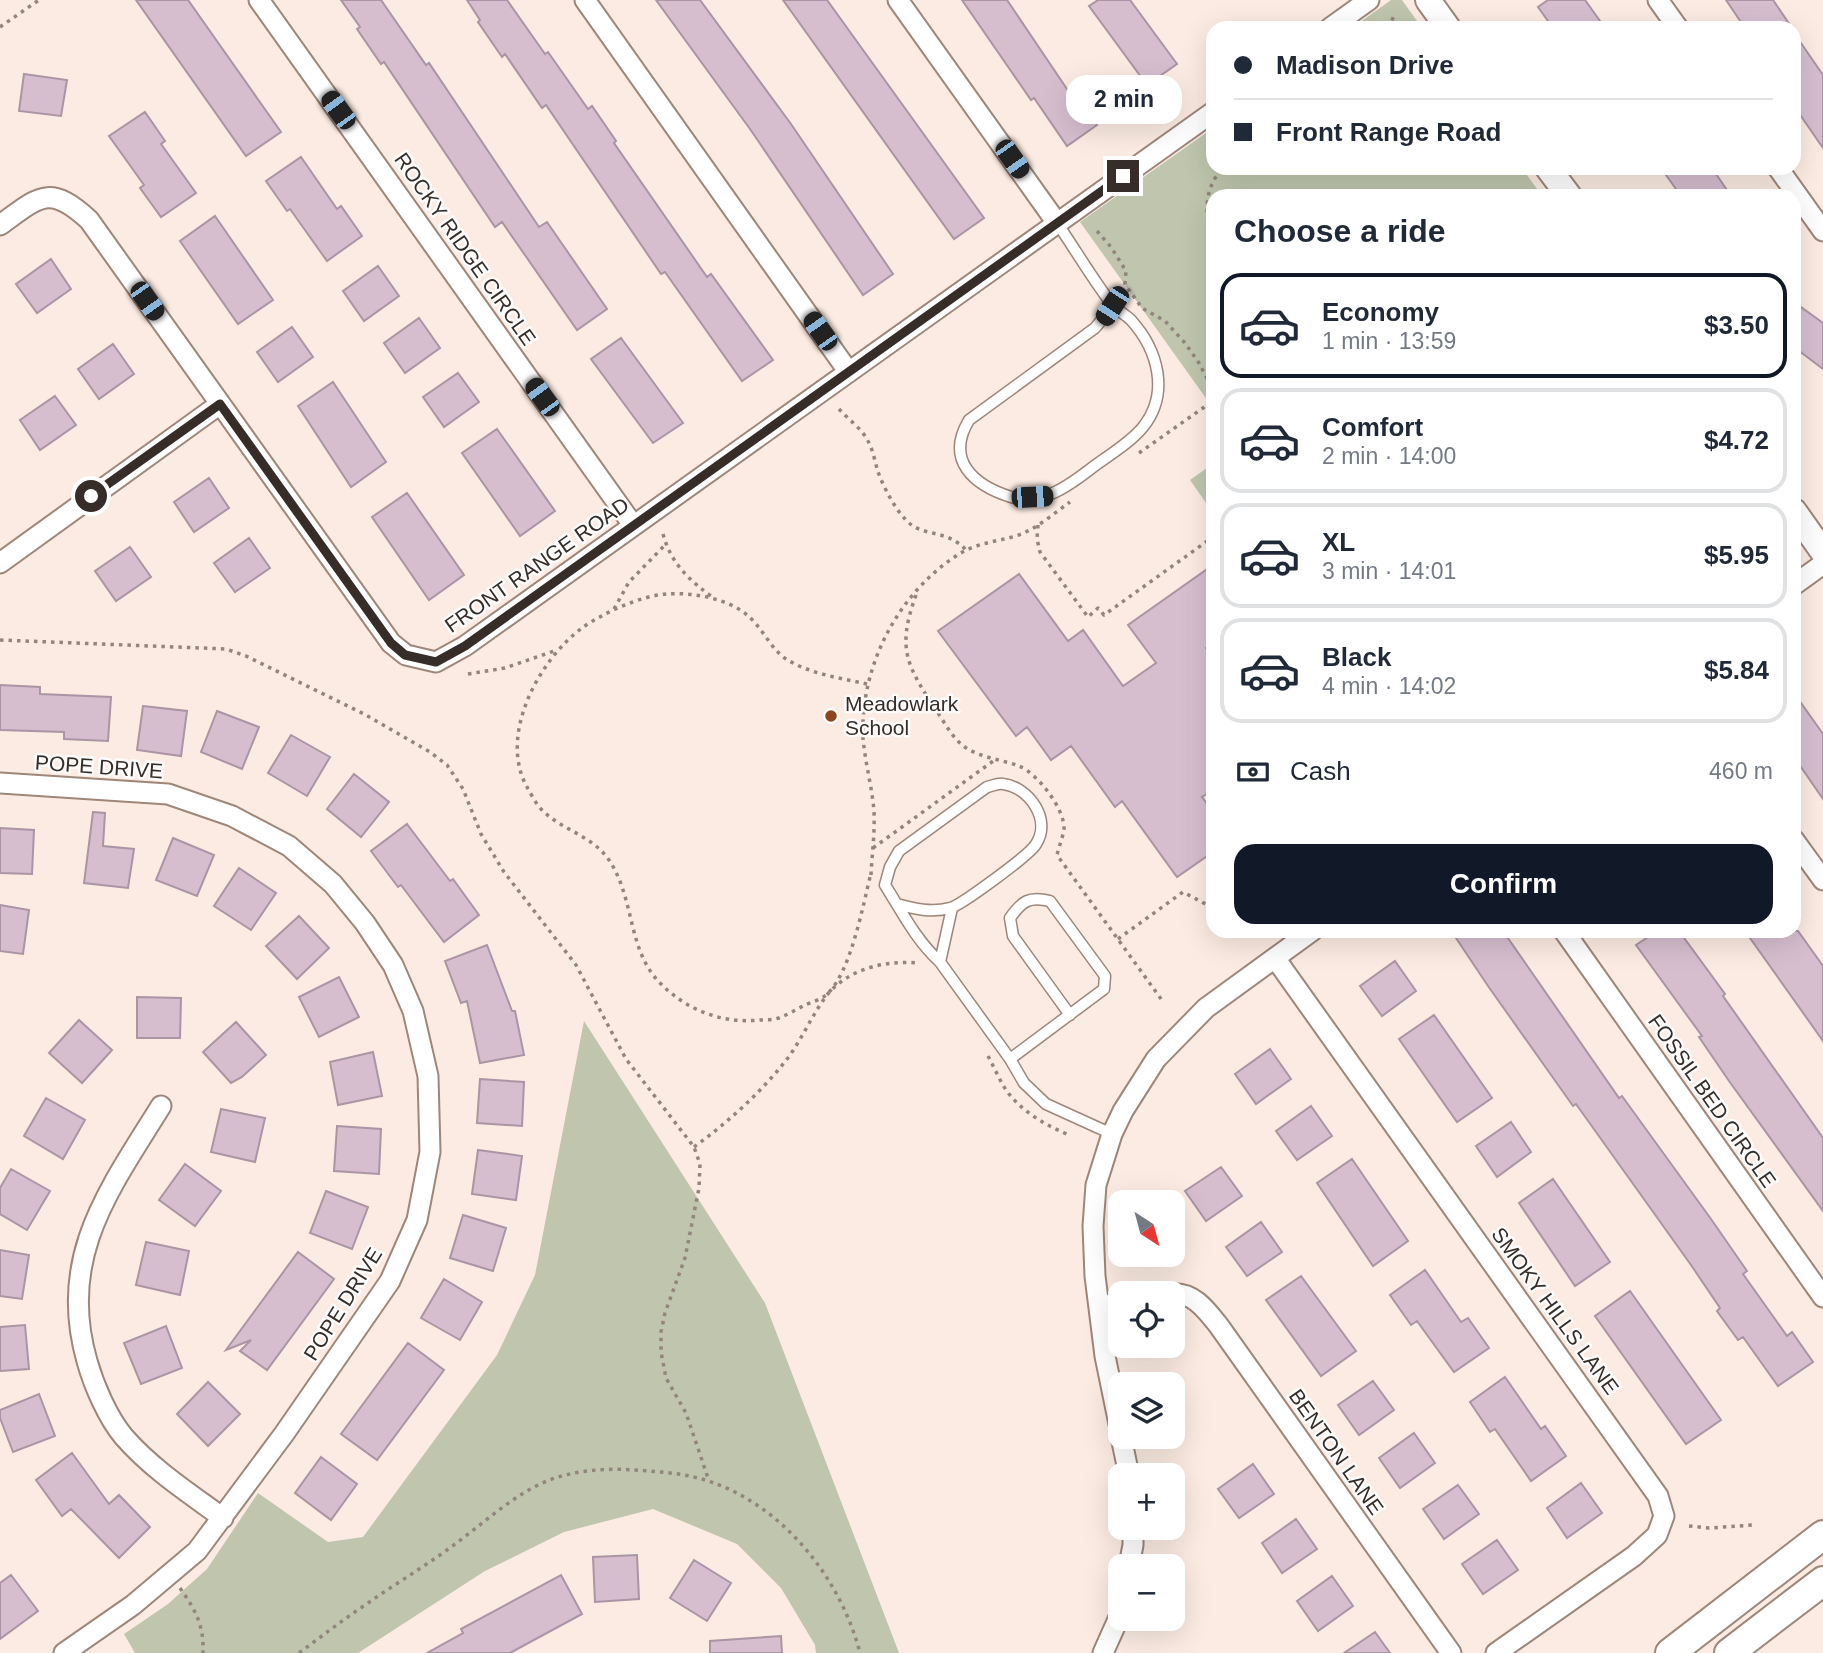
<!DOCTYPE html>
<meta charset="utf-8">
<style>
:root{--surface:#fff;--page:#f6f6f7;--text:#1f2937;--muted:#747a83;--line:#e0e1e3;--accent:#111827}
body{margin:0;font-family:Arial,sans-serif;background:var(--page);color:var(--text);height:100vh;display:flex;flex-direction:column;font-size:26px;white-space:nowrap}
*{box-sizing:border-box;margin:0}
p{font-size:23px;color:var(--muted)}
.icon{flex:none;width:38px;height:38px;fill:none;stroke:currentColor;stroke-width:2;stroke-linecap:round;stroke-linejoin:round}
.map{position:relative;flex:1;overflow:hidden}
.drawer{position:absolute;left:1206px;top:189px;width:595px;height:749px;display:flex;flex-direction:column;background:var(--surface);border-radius:21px;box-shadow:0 7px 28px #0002}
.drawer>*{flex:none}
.guide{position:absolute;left:1206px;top:21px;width:595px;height:154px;border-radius:21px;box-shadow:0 7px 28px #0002;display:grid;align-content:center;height:154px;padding:0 28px;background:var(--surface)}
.needle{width:46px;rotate:144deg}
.fabs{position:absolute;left:1108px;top:1190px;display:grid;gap:14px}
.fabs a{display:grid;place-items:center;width:77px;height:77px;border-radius:14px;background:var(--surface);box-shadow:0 7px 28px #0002;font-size:35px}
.end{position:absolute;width:32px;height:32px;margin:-16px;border:9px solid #372d28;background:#fff;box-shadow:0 0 0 4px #fff}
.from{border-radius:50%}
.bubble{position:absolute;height:49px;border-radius:21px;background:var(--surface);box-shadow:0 7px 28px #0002;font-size:23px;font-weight:600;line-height:49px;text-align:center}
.car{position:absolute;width:21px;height:42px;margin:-21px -10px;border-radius:9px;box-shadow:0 0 5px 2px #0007;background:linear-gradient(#222 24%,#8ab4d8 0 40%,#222 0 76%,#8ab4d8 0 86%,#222 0)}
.guide b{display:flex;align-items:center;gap:24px;height:66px;font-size:26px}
.guide b+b{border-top:2px solid var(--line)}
.guide i{width:18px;height:18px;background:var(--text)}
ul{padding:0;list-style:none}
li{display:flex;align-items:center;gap:21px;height:105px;margin:0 14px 10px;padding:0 14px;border:4px solid var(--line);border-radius:21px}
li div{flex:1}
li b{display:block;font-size:26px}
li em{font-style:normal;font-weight:600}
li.current{border-color:var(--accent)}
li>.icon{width:63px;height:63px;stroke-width:1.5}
h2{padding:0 28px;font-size:32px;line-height:84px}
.pay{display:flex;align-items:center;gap:18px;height:77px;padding:0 28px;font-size:26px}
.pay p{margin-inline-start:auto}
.primary-button{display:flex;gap:14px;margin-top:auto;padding:14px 28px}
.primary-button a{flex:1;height:80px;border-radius:21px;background:var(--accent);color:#fff;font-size:28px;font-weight:600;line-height:80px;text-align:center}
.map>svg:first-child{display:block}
</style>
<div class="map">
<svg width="1823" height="1653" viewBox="0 0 1823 1653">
<rect width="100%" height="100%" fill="#fbebe2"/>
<!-- green -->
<path fill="#bfc6ad" d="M1391,0H1402L1422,28H1352Z
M1213,128V168H1522L1542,196H1213V408L1080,222Z
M1211,465L1213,467V513L1190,480Z
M584,1021L765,1303L899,1653H816L815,1645L781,1588L737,1544L653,1509L564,1532L485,1571L358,1653H135L124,1634L168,1604L207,1569L258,1493L328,1542L363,1537L497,1355L535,1275Z"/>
<!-- building -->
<path fill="#d6bece" stroke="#ab94a4" stroke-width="2" d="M136,0H188L281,132L246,156Z
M341,0H381L426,65L429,63L539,227L547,222L607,309L577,330L502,222L495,227L384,62L381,64L357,29L360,27Z
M467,0H507L545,54L548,52L588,109L592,106L616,141L614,143L707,277L711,274L773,360L742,381L665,272L661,274L546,105L542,108L505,54L502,57L478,22L480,20Z
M656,0H700L791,124L893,274L863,295L750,129Z
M783,0H827L984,218L954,239Z
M962,0H1007L1069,92L1073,90L1097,125L1067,146L1034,98L1031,100Z
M1098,0H1130L1177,64L1147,85L1089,6Z
M1548,0H1585L1605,28H1553L1538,7Z
M1726,0H1773L1792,28H1745Z
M1794,33L1823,75V148L1794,106Z
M24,74L67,80L61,116L19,111Z
M145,112L165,141L161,144L196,193L161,217L140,188L144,185L109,136Z
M301,157L337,209L341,206L362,236L327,261L290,209L287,211L266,181Z
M1661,168H1712L1731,196H1681Z
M215,216L273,300L238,324L180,241Z
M51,259L71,289L37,313L16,284Z
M378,266L399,296L364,321L343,291Z
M1794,302L1823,323V369L1794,347Z
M419,318L440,348L405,373L384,343Z
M292,327L313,357L278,382L257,352Z
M621,338L683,423L653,443L591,359Z
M113,344L134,374L99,399L78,369Z
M458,373L479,402L444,427L423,397Z
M333,382L386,462L351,487L298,406Z
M55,396L76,425L40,450L20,420Z
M497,429L555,511L520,536L462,453Z
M209,478L229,508L194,532L174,502Z
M407,493L464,575L429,600L372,517Z
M249,538L270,568L235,592L214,563Z
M130,547L151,577L116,601L95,571Z
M1213,565V643L1206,648L1213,657V790L1202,797L1213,812V852L1177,877L1122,801L1115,807L1071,746L1051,760L1027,727L1016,736L938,631L1019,574L1068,641L1083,630L1123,686L1156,663L1128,625Z
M0,685L40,687V694L111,697L108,741L64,739V732L0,730Z
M1794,693L1823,734V799L1794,757Z
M143,706L187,711L181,756L137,750Z
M217,711L259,727L242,769L201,752Z
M291,735L330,757L307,796L268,773Z
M354,774L389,802L361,837L327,809Z
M93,812L105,813L103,846L134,849L128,888L84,883Z
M407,824L450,881L453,879L479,915L444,942L401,885L398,887L371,851Z
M0,828L34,830L32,874L0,873Z
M173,838L214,855L197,896L156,880Z
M239,868L276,893L251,930L214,906Z
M0,905L29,910L23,954L0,951Z
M299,916L329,948L297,979L266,946Z
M1466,931H1503L1619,1098L1622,1096L1711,1219L1747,1271L1743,1274L1787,1336L1792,1332L1813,1362L1778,1386L1743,1337L1738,1340L1717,1311L1720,1308L1691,1265L1576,1104L1573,1106L1488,986L1456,938Z
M1657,931H1679L1725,994L1723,996L1823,1138V1211L1729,1081L1699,1037L1702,1036L1636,945Z
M1761,931H1798L1823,966V1041L1750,938Z
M487,945L512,1011H515L524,1055L480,1063L467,1001L461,1003L445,961Z
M1395,961L1416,991L1382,1016L1360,986Z
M339,977L359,1017L319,1037L299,997Z
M137,997L181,998L180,1038H137Z
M1434,1015L1492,1098L1457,1122L1399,1039Z
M79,1020L112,1050L82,1083L49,1053Z
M236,1022L266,1055L242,1077L231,1083L203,1052Z
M1270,1049L1291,1079L1256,1104L1235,1074Z
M373,1052L382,1096L338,1105L330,1062Z
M480,1079L524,1082L522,1126L477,1123Z
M46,1098L85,1120L63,1159L24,1136Z
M1311,1106L1332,1136L1297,1160L1276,1131Z
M221,1109L265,1118L255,1162L211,1152Z
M1511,1122L1531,1152L1497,1177L1476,1146Z
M337,1126L381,1129L379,1174L334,1171Z
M478,1150L522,1156L516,1200L472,1194Z
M1352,1159L1408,1241L1373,1266L1317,1183Z
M185,1164L221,1191L195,1226L159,1200Z
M1221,1167L1242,1196L1206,1221L1185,1191Z
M11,1169L50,1191L27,1230L0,1214V1188Z
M1553,1179L1610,1262L1575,1286L1519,1203Z
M326,1191L368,1207L352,1249L310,1233Z
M463,1215L506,1228L493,1271L450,1258Z
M1261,1222L1282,1252L1247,1276L1226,1247Z
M146,1242L189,1251L180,1295L136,1285Z
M0,1250L29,1255L22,1299L0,1296Z
M298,1252L334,1279L267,1370L240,1351L251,1340L226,1350Z
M1425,1270L1461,1322L1468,1318L1489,1348L1454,1372L1417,1321L1411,1325L1390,1295Z
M1301,1276L1356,1351L1321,1376L1266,1300Z
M444,1279L482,1302L460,1340L421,1318Z
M1630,1291L1721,1420L1686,1444L1595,1316Z
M25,1325L29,1369L0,1371V1327Z
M166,1326L182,1368L141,1384L124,1343Z
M408,1343L444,1370L377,1460L341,1434Z
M1505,1377L1541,1429L1545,1426L1566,1456L1531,1481L1495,1429L1490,1432L1470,1402Z
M1373,1381L1394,1410L1359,1435L1338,1405Z
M208,1382L240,1414L208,1446L177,1414Z
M39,1394L55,1436L13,1452L0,1418V1410Z
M1414,1433L1435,1463L1400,1488L1379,1458Z
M72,1453L109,1504L119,1495L150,1527L119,1558L71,1509L62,1516L36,1480Z
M321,1457L357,1484L331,1520L295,1493Z
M1253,1464L1274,1494L1239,1518L1218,1489Z
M1581,1483L1602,1513L1567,1538L1547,1508Z
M1458,1485L1479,1514L1444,1539L1423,1509Z
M1296,1519L1317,1549L1282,1573L1262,1543Z
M1497,1540L1518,1570L1483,1594L1462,1564Z
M637,1555L639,1599L595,1602L593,1557Z
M694,1560L731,1583L707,1621L670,1598Z
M11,1575L38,1611L0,1639V1583Z
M561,1575L582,1614L510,1653H427L463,1633L461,1629Z
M1332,1576L1353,1606L1318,1631L1297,1601Z
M1375,1632L1390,1653H1344Z
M781,1636L782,1653H710V1641Z"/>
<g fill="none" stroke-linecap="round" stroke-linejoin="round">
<defs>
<path id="service" d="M1057,223C1075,249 1091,277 1111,303C1116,310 1125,314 1131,320C1158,350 1170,393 1143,427C1130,443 1109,455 1093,467C1070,485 1042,506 1011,497C973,485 945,460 969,420L1095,328L1113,306
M897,904C914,909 932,913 950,908C960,906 1031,854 1036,844C1052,820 1029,787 1003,784C998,783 992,786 987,787L899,851L890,867L885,885C902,912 916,940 940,962L1010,1059L1024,1083L1046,1104L1112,1134
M940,962L952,908
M1010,1059L1104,989L1105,976L1050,901C1029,896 1022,901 1010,918L1013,936L1070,1015"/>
<path id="minor" d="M259,0L633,525
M585,0L848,371
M898,0L1057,223
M1658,0L1678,28
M1330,28L1369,0
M1778,168L1823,231
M0,225C39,197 49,183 89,220L391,643L406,655L436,662L465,646L1213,112
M0,563L220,404
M1794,585L1823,564
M0,783L168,794L232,816L289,846L333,884L365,923L393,965L413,1011L428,1076L430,1152L417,1220L390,1281L284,1434L197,1551L133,1605L64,1653
M1794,840L1823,880
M1564,931L1823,1297
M1275,958L1658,1496L1664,1516L1657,1535L1634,1556L1496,1653
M161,1106C109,1190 57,1257 87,1361C94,1386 108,1418 124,1437C153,1470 189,1493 223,1518
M1172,1294C1194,1292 1207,1311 1219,1326L1451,1653
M1099,1307L1120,1302
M1120,1429L1105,1356L1095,1276L1093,1226L1096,1185L1112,1134L1123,1111L1156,1059L1206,1008L1312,931
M1121,1437L1129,1475
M1129,1566L1133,1545V1528
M1103,1653L1120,1615"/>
<path id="tertiary" d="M1428,0L1448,28
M1548,168L1569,196
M1794,511L1823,552"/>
<path id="secondary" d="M1670,1653L1823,1535
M1729,1653L1823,1581"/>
</defs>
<!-- service casing -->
<use href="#service" stroke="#9e8679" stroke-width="13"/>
<!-- minor casing -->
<use href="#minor" stroke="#9e8679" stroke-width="23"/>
<!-- tertiary casing -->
<use href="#tertiary" stroke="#9e8679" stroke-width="28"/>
<!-- secondary casing -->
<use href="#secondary" stroke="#9e8679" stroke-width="32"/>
<!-- path -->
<path stroke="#92857e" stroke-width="3.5" stroke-dasharray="3.5 5" stroke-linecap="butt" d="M0,27L39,0
M1388,28L1395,14
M1097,231L1111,247L1126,271L1125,284L1142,308L1165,321L1185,343L1199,363L1213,390
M1213,237C1203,214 1205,186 1223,168
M839,409C848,419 862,429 868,441C873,450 875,462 878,472C884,488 894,507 905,519C921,538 946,528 966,550
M1139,453L1213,401
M1038,525L1037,539L1040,552L1088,617L1098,608L1104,615L1213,537
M663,534C671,564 690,581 715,599
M916,595C896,650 907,666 938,713C946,725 955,742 968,749C983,758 1003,760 1019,766C1037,773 1065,809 1064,829C1063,837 1059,846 1057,855L1164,1003
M614,609L629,582L666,544
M0,640L226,649L246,656L364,714L430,752L447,765L463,789L481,834L504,872L576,965L626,1059L694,1147L700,1164L699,1188L685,1258L665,1313L661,1332V1352L666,1378L686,1413L709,1481
M468,674L505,668L557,650
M867,684C840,678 810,674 786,659C770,648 762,627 747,615C727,598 691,592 666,594C640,596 603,613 582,628C539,660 498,735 527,787C531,794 536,804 541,809C561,830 592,835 609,860C635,899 627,948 659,982C686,1010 722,1024 760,1020C767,1020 775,1020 781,1017C789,1014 797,1009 805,1005C812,1002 823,999 828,993C851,971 863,905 871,873
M873,848L996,759
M871,875C872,854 875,833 874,811C872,787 865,762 863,738C860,667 897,595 956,556C975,543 995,542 1016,536C1035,530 1053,514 1070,502
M1242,931L1246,937
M1118,939L1183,892L1213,908
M988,1056C994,1067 999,1079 1006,1090C1021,1111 1045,1125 1069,1135
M694,1147C727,1123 758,1095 784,1063C801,1042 811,1016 827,995C849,968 887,960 919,963
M1689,1526L1709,1528L1753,1525
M180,1588C196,1611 204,1625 203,1653
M299,1653C322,1636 344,1619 368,1603C395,1584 424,1567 451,1547C482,1525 511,1496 547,1481C574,1470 606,1468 635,1470C660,1472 685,1473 708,1481C783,1505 841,1579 860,1653"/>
<!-- service -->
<use href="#service" stroke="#fff" stroke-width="10"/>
<!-- minor -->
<use href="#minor" stroke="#fff" stroke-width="19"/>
<!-- tertiary -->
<use href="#tertiary" stroke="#fff" stroke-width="24"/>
<!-- secondary -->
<use href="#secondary" stroke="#fff" stroke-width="28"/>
</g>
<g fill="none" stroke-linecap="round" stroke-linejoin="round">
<!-- route -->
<path stroke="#372d28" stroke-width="9" d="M91,496L220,404L391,643L405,655L436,662L465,646L1123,176"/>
</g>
<!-- markers -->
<circle fill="#8c471f" stroke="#fcfcfc" stroke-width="2.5" cx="831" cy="716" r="7"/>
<g text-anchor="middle" stroke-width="5" stroke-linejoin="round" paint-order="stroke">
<!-- street labels -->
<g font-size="21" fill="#372d28" stroke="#fcfcfc">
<text transform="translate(465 249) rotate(55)" y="7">ROCKY RIDGE CIRCLE</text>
<text transform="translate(537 565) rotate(-35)" y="7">FRONT RANGE ROAD</text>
<text transform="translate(99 767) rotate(4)" y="7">POPE DRIVE</text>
<text transform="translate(1712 1101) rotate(55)" y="7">FOSSIL BED CIRCLE</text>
<text transform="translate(343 1304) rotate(-58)" y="7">POPE DRIVE</text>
<text transform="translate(1555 1311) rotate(54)" y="7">SMOKY HILLS LANE</text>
<text transform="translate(1336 1452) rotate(55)" y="7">BENTON LANE</text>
</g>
<!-- poi labels -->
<g font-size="21" fill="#372d28" stroke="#fcfcfc" text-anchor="start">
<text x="845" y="711">Meadowlark<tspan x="845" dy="24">School</tspan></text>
</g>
</g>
</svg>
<div class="fabs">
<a><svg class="needle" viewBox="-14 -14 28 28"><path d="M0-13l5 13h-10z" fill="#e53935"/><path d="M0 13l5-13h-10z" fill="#747a83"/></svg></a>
<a><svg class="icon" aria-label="locate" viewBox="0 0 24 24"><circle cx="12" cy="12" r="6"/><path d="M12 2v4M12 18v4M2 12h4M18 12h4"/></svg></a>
<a><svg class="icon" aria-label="layers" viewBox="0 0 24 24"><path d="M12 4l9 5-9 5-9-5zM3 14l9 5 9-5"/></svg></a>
<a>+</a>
<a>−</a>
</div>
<i class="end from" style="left:91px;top:496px"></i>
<i class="end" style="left:1123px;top:176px"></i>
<div class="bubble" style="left:1066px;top:75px;width:116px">2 min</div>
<i class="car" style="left:338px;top:110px;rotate:324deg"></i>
<i class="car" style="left:1012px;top:159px;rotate:145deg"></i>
<i class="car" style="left:147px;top:301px;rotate:145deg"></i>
<i class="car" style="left:1112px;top:306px;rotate:213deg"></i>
<i class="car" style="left:820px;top:331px;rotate:325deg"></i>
<i class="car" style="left:542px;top:397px;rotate:324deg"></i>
<i class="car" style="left:1032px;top:497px;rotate:87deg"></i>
<div class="guide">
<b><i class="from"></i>Madison Drive</b>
<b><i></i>Front Range Road</b>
</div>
<section class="drawer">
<h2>Choose a ride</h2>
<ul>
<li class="current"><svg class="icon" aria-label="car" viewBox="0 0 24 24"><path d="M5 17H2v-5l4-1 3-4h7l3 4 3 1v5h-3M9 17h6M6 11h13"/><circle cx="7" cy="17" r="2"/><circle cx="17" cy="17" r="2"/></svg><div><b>Economy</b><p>1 min · 13:59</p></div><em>$3.50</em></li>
<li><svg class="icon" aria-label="car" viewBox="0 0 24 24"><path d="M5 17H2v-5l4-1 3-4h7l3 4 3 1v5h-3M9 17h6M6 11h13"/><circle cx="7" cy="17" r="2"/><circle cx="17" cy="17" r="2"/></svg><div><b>Comfort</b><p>2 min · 14:00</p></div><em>$4.72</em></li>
<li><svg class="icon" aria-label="car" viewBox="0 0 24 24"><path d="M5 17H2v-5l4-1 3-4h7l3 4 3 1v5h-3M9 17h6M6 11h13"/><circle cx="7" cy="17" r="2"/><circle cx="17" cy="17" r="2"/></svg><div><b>XL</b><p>3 min · 14:01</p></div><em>$5.95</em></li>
<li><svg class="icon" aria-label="car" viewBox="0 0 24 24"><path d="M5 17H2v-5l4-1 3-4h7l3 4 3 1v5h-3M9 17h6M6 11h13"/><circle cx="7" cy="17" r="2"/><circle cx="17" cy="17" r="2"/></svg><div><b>Black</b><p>4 min · 14:02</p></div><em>$5.84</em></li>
</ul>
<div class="pay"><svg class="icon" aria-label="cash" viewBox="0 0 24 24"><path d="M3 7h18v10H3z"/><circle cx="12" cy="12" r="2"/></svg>Cash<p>460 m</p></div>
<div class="primary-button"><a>Confirm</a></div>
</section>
</div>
